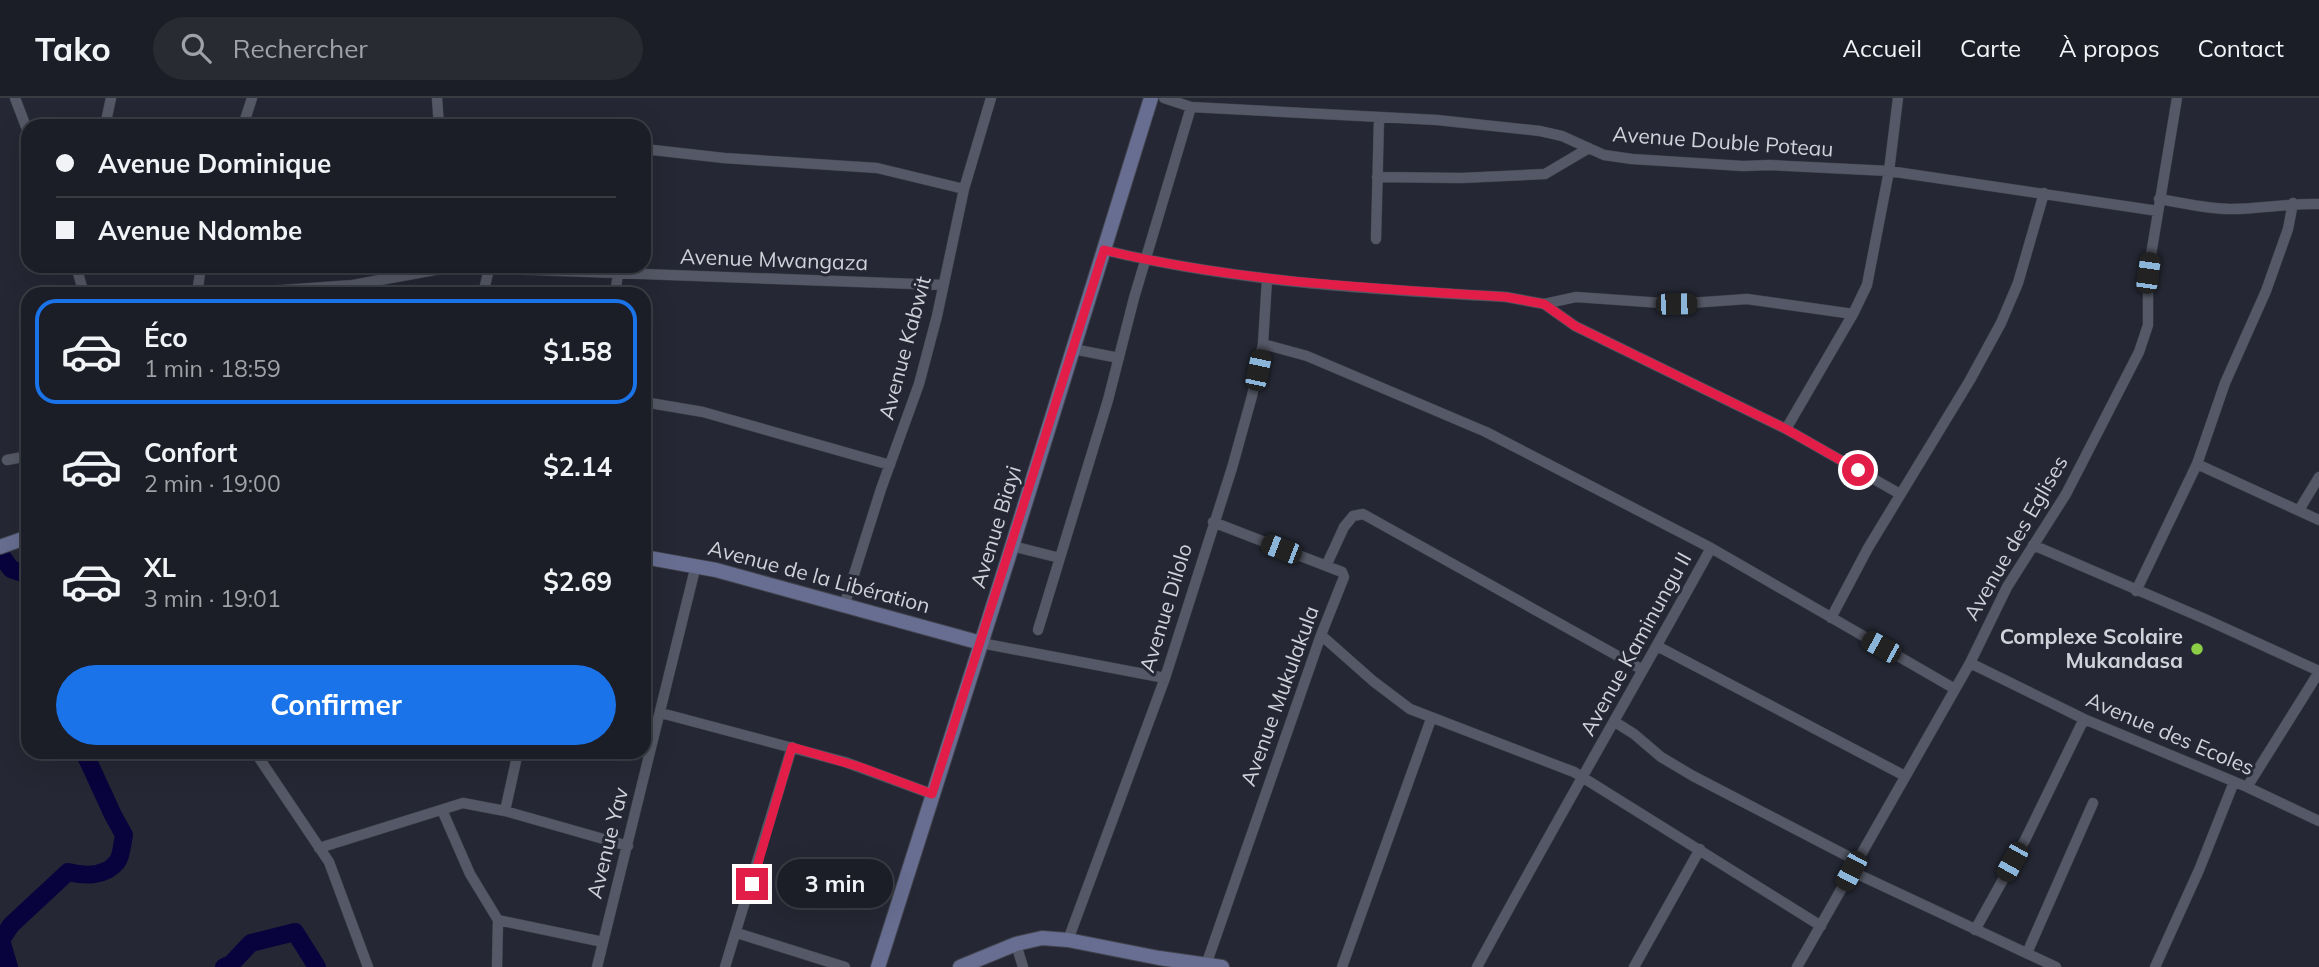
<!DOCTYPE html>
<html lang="fr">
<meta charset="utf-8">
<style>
:root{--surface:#1c1e27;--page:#292b33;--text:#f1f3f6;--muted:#a0a2a7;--line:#3a3c44;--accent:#1a73e8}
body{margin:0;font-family:Mulish,sans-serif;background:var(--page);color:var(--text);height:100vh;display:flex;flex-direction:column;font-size:26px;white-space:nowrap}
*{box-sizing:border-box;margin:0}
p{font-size:23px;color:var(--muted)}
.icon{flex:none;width:38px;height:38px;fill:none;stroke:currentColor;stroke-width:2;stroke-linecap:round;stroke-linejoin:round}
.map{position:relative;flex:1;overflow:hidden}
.sheet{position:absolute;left:21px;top:189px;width:630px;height:472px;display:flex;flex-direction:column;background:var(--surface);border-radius:21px;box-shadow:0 7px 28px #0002,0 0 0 2px var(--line)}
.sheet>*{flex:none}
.hud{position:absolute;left:21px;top:21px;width:630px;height:154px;border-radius:21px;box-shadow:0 7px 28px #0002,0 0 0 2px var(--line);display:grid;align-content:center;height:154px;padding:0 35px;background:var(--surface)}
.end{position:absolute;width:32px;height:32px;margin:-16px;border:9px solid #e11d48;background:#fff;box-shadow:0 0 0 4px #fff}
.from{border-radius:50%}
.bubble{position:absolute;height:49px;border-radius:24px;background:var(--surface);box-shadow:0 7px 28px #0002,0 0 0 2px var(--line);font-size:23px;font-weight:700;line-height:49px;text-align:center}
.car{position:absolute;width:21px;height:42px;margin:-21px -10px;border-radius:9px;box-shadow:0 0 5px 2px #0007;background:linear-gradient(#222 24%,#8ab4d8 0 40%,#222 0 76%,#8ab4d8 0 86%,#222 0)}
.hud b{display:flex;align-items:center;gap:24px;height:66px;font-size:26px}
.hud b+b{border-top:2px solid var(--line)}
.hud i{width:18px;height:18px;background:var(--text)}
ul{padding:12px 0 0;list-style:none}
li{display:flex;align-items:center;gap:21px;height:105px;margin:0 14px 10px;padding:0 21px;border:4px solid transparent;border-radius:21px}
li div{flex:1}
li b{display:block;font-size:26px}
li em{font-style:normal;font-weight:700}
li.selected{border-color:var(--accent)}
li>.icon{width:63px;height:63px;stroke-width:1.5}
.button{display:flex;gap:14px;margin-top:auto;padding:14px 35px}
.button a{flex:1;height:80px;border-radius:42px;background:var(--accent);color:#fff;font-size:28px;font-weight:700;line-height:80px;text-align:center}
header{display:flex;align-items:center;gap:42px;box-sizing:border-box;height:98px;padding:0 35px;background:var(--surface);border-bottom:2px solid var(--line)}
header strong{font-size:33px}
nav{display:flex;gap:38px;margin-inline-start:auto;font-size:24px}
.search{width:490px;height:63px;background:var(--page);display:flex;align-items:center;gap:18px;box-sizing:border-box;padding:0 24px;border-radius:38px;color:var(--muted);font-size:26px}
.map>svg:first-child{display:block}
</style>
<header>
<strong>Tako</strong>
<div class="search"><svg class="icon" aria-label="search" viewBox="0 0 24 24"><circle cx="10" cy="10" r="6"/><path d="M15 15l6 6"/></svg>Rechercher</div>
<nav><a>Accueil</a><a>Carte</a><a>À propos</a><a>Contact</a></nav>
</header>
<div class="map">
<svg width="2319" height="869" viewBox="0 0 2319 869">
<rect width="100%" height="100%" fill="#252834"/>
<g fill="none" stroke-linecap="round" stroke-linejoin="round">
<!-- river -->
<path stroke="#09033d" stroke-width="18" d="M0,456L11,471L28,477
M9,869L1,842L11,827L68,774C84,778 105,779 117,764C122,758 122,745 124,737L113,717L84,654
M224,869L231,866L251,845L295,834L317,869"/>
<defs>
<path id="street" d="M15,0L28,34
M437,0L439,28
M1164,0L1191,9L1437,22L1540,33L1562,38L1604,57L1632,61L1743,68L1770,67L1889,73L2158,113
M105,28L111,0
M243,28L252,0
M644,51L724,60L877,70L964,91
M1377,79L1461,80L1545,76L1589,50
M2159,101C2183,105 2207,111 2231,111C2260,111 2289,105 2319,106
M1376,141L1379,20
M1104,152C1235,184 1371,191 1506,199L1544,206L1575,228L1786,331L1900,396
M76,168L84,196
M197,196L201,168
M227,196L353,187L451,169L943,187
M483,196L489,171
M615,196L618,176
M1544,206L1576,199L1676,206L1747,201L1853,216
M1263,246L1307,258L1486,334L1711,450
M1073,251L1119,260
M644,304L703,314L890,367
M1786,331L1853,216L1867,187L1889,73L1898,0
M7,362L28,358
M2197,366L2319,422
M27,376L28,381
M2299,412L2319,379
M2033,447L2205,521L2319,573
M1012,448L1060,460
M1326,468L1344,429L1353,418L1363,416L1643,572
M2136,493L2197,366L2225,285L2266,193L2288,131L2293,105
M844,508L881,391L919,286L937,218L964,91L991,0
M1831,520L1868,450L1970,282L2001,225L2018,185L2044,95
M1038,532L1108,302L1134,200L1191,9
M1321,537L1373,583L1410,611L1574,674L1821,828
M981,545L1165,580
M1657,548L1905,678
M1970,565L2084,621L2247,689L2319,723
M661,615L845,664L932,696
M1615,624L1634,636L1661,659L1693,678L1857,763
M255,654L329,764L368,869
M2247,689L2319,574
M442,712L470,776L498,822L497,869
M505,713L518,654
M319,750L463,705L505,713L628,748
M1851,773L2056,869
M498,822L603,844
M1975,832L2025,742L2084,621
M737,835L845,869
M1068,842L1165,580L1232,370L1252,298L1263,246L1267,181
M1016,846L1023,869
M2027,855L2093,705
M1206,867L1321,537L1344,479L1342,474L1213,424
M597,869L696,467
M725,869L792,649
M1342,869L1431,621
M1477,869C1553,728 1634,590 1711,450L1955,591
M1634,869L1700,751
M1797,869L1970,565L2007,489L2066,396L2139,254L2148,227V175L2177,0
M2155,869L2199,772L2234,684"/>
<path id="secondary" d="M0,449L28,439
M644,459L716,472L981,545
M878,869L1008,461L1151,0
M960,869L1016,846L1042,840L1068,842L1159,860L1222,869"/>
</defs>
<!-- street casing -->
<use href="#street" stroke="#41434d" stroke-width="11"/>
<!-- secondary casing -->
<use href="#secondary" stroke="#41434d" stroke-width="16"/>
<!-- street -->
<use href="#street" stroke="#555866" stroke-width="10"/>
<!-- secondary -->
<use href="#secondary" stroke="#676e91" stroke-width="14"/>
</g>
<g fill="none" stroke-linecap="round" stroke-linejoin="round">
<!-- route -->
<path stroke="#e11d48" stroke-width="9" d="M752,786L792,649L860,669L932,696L1104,152C1235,184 1371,190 1506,199L1544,206L1575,228L1786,331L1858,372"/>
</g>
<!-- markers -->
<circle fill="#8cce46" stroke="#252834" stroke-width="2.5" cx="2197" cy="551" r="7"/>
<g text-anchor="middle" stroke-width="6" stroke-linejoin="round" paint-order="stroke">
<!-- street labels -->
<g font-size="21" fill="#d0d2da" stroke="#252834">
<text transform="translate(1723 44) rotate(4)" y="7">Avenue Double Poteau</text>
<text transform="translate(774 162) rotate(2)" y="7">Avenue Mwangaza</text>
<text transform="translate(905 250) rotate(-75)" y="7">Avenue Kabwit</text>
<text transform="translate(996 429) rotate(-73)" y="7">Avenue Biayi</text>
<text transform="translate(2016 440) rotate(-60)" y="7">Avenue des Eglises</text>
<text transform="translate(819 479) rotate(15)" y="7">Avenue de la Libération</text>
<text transform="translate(1166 510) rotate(-73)" y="7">Avenue Dilolo</text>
<text transform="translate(1636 546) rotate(-61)" y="7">Avenue Kaminungu II</text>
<text transform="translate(1280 598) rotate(-70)" y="7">Avenue Mukulakula</text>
<text transform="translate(2170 636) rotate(23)" y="7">Avenue des Ecoles</text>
<text transform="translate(608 745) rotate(-76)" y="7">Avenue Yav</text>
</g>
<!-- poi labels -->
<g font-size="21" font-weight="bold" fill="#d0d2da" stroke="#252834" text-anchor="end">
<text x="2183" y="546">Complexe Scolaire<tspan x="2183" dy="24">Mukandasa</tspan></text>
</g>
</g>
</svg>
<i class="end from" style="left:1858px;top:372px"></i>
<i class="end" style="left:752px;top:786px"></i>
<div class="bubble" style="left:777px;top:761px;width:116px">3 min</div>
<i class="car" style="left:2148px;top:175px;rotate:8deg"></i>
<i class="car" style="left:1676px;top:206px;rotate:89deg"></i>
<i class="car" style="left:1258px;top:272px;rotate:12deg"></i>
<i class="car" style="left:1281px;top:451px;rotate:291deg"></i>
<i class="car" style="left:1881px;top:549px;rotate:299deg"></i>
<i class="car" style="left:2012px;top:764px;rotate:209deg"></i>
<i class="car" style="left:1851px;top:773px;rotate:208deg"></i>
<div class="hud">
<b><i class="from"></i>Avenue Dominique</b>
<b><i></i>Avenue Ndombe</b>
</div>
<section class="sheet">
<ul>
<li class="selected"><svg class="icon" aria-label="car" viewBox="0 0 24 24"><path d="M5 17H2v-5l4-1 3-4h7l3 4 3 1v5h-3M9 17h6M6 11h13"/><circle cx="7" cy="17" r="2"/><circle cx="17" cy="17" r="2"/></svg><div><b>Éco</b><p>1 min · 18:59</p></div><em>$1.58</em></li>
<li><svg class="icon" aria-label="car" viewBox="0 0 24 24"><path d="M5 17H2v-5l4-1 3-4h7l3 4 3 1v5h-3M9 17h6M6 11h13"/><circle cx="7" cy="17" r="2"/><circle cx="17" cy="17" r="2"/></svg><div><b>Confort</b><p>2 min · 19:00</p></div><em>$2.14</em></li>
<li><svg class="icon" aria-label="car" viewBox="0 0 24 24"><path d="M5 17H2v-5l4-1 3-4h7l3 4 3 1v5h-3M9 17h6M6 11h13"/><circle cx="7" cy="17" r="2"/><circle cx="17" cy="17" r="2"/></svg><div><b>XL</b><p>3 min · 19:01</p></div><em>$2.69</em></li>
</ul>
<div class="button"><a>Confirmer</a></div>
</section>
</div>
